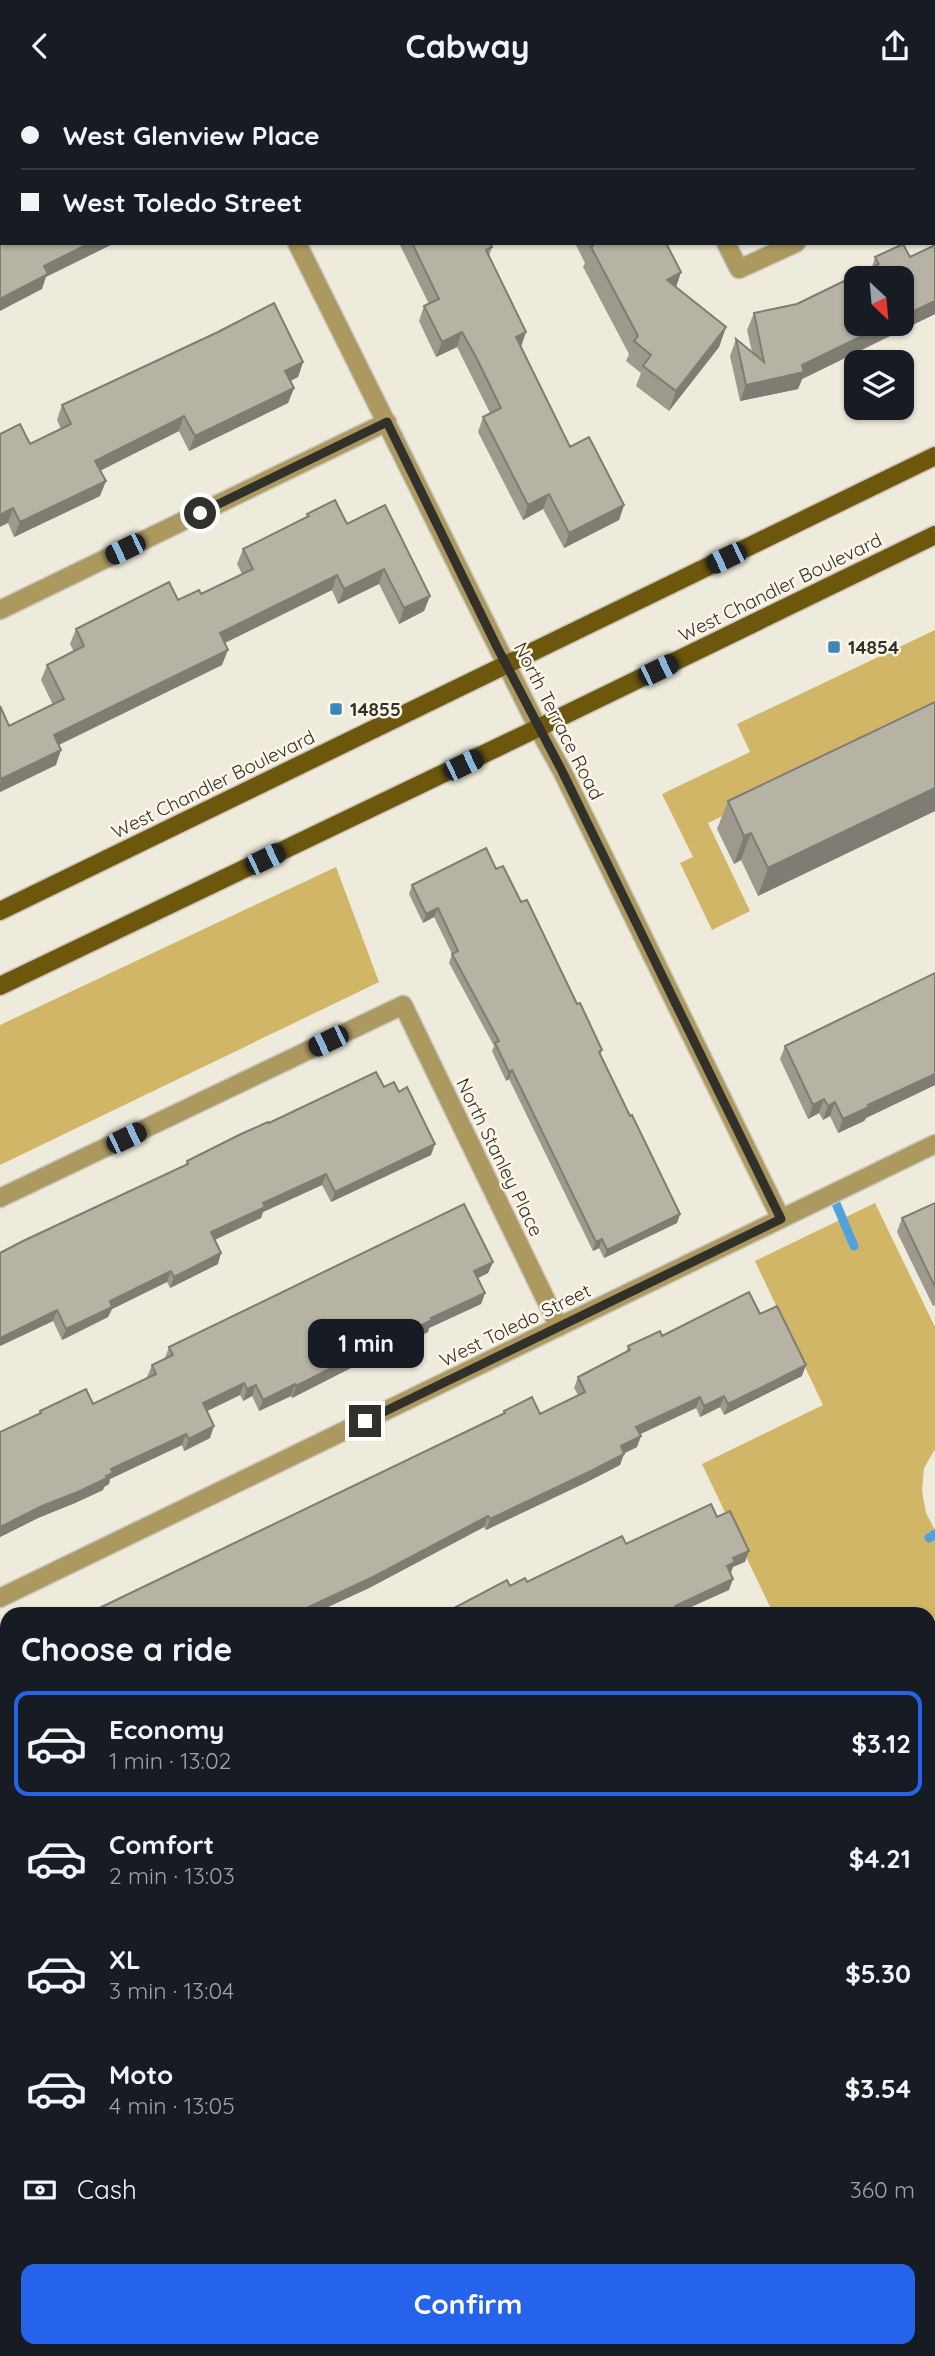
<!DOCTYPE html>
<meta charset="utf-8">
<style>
:root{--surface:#171b24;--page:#242831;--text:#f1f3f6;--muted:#9ea1a6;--line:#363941;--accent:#2563eb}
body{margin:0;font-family:Quicksand,sans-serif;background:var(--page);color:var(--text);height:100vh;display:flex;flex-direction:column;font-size:26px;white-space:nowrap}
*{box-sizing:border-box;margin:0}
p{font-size:23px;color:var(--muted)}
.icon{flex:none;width:38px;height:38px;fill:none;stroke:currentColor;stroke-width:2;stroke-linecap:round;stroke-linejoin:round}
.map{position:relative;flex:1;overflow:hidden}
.details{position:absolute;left:0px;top:1516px;width:936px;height:751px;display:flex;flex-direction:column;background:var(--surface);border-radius:21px 21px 0 0;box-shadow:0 2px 5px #0004}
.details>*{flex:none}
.banner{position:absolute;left:0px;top:0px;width:936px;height:154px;box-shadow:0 2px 5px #0004;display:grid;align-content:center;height:154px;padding:0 21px;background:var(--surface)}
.needle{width:46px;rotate:154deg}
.buttons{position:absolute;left:844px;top:175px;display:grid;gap:14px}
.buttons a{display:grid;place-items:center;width:70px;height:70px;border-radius:14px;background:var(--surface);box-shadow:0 2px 5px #0004;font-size:35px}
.end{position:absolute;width:32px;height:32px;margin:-16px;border:9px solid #32302b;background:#fff;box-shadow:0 0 0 4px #fff}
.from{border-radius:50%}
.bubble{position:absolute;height:49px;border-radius:14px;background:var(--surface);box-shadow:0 2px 5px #0004;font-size:23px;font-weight:800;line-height:49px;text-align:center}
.car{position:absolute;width:21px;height:42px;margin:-21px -10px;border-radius:9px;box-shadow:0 0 5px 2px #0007;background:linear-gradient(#222 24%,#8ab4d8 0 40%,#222 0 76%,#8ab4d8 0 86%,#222 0)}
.banner b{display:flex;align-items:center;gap:24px;height:66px;font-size:26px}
.banner b+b{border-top:2px solid var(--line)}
.banner i{width:18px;height:18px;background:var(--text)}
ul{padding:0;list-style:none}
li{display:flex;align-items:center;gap:21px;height:105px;margin:0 14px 10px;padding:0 7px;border:4px solid transparent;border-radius:14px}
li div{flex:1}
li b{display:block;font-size:26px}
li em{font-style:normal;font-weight:800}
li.active{border-color:var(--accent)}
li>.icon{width:63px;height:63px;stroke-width:1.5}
h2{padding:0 21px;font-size:32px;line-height:84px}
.pay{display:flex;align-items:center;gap:18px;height:77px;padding:0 21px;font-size:26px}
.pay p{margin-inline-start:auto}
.button{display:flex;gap:14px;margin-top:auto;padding:14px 21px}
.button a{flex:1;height:80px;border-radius:14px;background:var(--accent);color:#fff;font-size:28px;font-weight:800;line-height:80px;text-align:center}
header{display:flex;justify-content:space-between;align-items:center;height:91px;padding:0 21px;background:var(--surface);font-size:32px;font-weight:800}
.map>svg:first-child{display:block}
</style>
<header><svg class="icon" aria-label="back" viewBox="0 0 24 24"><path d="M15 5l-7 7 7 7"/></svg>Cabway<svg class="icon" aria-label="share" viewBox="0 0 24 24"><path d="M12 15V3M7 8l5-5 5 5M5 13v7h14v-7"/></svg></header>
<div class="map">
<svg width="935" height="2265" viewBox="0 0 935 2265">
<rect width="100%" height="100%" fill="#eeeadc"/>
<!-- green -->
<path fill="#d1b667" d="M935,539V624L708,732L750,820L712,839L680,772L693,766L662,703L750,661L737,633Z
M336,776L379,891L0,1074V934Z
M875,1112L935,1236V1358L924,1377L922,1400L926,1422L935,1439V1528L929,1531V1522H776L772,1520L702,1373L823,1314L755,1170Z"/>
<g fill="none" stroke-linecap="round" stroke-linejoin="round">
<!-- stream -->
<path stroke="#51a2dc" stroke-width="9" d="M832,1103L854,1155
M929,1447L935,1443"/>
<defs>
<path id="minor" d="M220,0L221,2
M646,0L647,2
M96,2L99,0
M0,56L2,55
M934,88H935
M297,152L538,637L562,680L781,1128
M726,152L739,178L796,152
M0,519L387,331
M0,1107L403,914L559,1236
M0,1507L935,1053
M929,1862L935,1860
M929,1897L935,1908
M0,1916L7,1912
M97,2265L109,2259
M927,2265L935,2261"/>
<path id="major" d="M0,820L935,365
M0,895L538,637L935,444"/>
</defs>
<!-- minor casing -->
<use href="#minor" stroke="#c8c5b9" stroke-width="21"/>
<!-- major casing -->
<use href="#major" stroke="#c8c5b9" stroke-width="21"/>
<!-- minor -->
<use href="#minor" stroke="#ac9960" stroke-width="18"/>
<!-- major -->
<use href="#major" stroke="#6c570c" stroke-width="18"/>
</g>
<!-- wall -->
<path fill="#9d998d" d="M310,0H394L395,2H309Z
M504,0H600L601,2H505Z
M706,0H806L807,2H707Z
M399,152H490L492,156L489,165L521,255L570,356L624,414L619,429L564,457L543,418L523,429L478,341L483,326L490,322L457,256L436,266L419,230L424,215L429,213Z
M575,152H666L681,181L676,196L726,236L719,256L669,320L636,295L641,282L626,270L629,263L583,176L585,172Z
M935,154V223L802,288L798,298L740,310L730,265L736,248L752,261L747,239L754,222L797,213L872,176L875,166H910Z
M303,271L298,286L290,290L294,297L288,312L189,360L179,340L100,379V405L14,446L8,432L30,353L61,338L57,329L62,314Z
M307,423L347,433L430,505L424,520L399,533L379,493L338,513L332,499L225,552L222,574L59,654L56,674L0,701V615L9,635L53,614L41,589L47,574L74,561L70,553L76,538L178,509L201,503L242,483L237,473L243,458L306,427Z
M935,611V720L758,805L741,769L734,773L717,738L728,710Z
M496,778L521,811L602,959L600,965L680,1123L677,1132L604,1167L599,1157L593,1160L509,988L506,990L492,960L494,955L449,872L452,863L434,826L423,832L409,803L412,794Z
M935,882V994L866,1027L864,1030L838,1042L830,1025L823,1029L819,1022L808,1028L780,968L785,955Z
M384,996L431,1064L331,1111L322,1094L263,1121L261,1127L215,1149L218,1173L170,1197L167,1191L112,1218L108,1226L62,1249L53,1230L0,1255L186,1074L187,1070L269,1032Z
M935,1112V1214L933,1215L897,1141L902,1127Z
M493,1171L488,1182L478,1187L485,1202L481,1213L429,1237L428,1241L400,1255L398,1253L292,1307L291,1305L259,1320L252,1305L243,1310L240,1304L207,1320L210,1347L184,1360L182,1354L110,1388L109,1393L104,1396L103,1399L75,1412L38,1427L0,1446V1341L39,1323L40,1320L93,1313L148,1287L147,1286L152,1274L165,1267L169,1256Z
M760,1223L802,1285L724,1324L720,1316L700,1326L696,1317L640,1343L637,1356L624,1362L620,1374L587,1391L486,1439L484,1436L369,1497L315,1522H89L503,1323L504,1320L540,1323L578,1304L574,1297L578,1286L626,1261L628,1255L662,1245Z
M929,1552L935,1564V1775L929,1763Z
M210,2259H464L453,2265H200Z"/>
<!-- shaded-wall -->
<path fill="#7f7d73" d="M90,152H115L46,186L42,198L0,220V208L44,175Z
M681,181L674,202L667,189Z
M935,210V223L802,288L798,298L740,310L746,294L802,274L887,233H901V226Z
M726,236L719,256L669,320L676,300Z
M462,241L457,256L436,266L442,251Z
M526,241L521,256L516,246Z
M303,271L298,286L280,295L285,280Z
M294,297L288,312L189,360L195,345Z
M184,325L179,340L90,385L95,370Z
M106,390L100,405L14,446L20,431Z
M549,403L543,418L523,429L528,414Z
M624,414L619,429L564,457L569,442Z
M13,417L8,432L0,436V424Z
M384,478L379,493L338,513L344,498Z
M337,484L332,499L214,557L220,542Z
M430,505L424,520L399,533L404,517Z
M228,559L222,574L48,659L54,644Z
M61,659L56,674L0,701V692L1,688Z
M935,697V720L758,805L768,777Z
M751,742L741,769L734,773L744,745Z
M438,817L434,826L423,832L426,823Z
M512,979L509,988L506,990L509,981Z
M935,983V994L866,1027L864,1030L838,1042L843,1028L868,1014Z
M824,1008L819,1022L808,1028L813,1014Z
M835,1011L830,1025L823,1029L828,1015Z
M435,1053L431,1064L331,1111L335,1101Z
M326,1083L322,1094L263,1121L261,1127L207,1152L211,1141L263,1112Z
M680,1123L677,1132L604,1167L607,1159Z
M602,1148L599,1157L593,1160L596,1151Z
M221,1162L218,1173L170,1197L174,1186Z
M493,1171L488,1182L470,1191L474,1180Z
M171,1180L167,1191L112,1218L108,1226L62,1249L66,1238L110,1210Z
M485,1202L481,1213L429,1237L428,1241L400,1255L404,1243L431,1227Z
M57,1219L53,1230L0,1255V1247Z
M402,1241L398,1253L292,1307L296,1295Z
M806,1274L802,1285L724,1324L728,1313Z
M244,1292L240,1304L199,1324L203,1312Z
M295,1293L291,1305L259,1320L263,1309Z
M256,1294L252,1305L243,1310L247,1298Z
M724,1305L720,1316L700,1326L704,1315Z
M700,1306L696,1317L632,1347L636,1336Z
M214,1335L210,1347L184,1360L189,1348Z
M186,1343L182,1354L110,1388L109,1393L104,1396L103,1399L75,1412L38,1427L0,1446V1436L106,1385L111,1378Z
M641,1345L637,1356L617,1366L621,1355Z
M624,1363L620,1374L587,1391L486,1439L490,1428Z
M488,1425L484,1436L369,1497L315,1522H296Z
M749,1460L745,1471L733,1476L731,1482L723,1486L727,1475L733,1467Z
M733,1488L729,1499L678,1522H670L675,1515Z
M7,1663V1672L0,1675V1666Z
M7,1848V1857L0,1860V1852Z
M7,2048V2056L0,2059V2051Z
M935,2205V2213L929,2216V2208Z
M7,2248V2257L0,2260V2252Z
M431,2259H440L438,2265H419Z
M447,2259H464L453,2265H443Z
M815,2259H833L821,2265H803Z"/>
<!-- building -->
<path fill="#b6b2a4" stroke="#7f7d73" stroke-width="2" d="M318,0H394L395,2H319Z
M522,0H600L601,2H523Z
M724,0H806L807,2H725Z
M2,111V152H90L44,175L48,183L0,208V112Z
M412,152H490L492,156L486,159L526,241L516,246L570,356L589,346L624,414L569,442L549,403L528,414L483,326L501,317L476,266L462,241L442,251L424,215L439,208Z
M592,152H666L681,181L667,189L726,236L676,300L643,275L651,264L634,250L638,245L591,156L593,155Z
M903,153L910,166L935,154V210L901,226V187H856V233H887L802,274L804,281L746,294L736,248L764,271L754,222L797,213L879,173L875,166Z
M274,212L303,271L285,280L294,297L195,345L184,325L95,370L106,390L20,431L13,417L0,424V343L20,333L30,353L71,333L62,314L218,241Z
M335,409L347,433L385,414L430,505L404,517L384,478L344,498L337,484L220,542L228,559L54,644L61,659L1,688L0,686V615L9,635L64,608L47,574L84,555L76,538L169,491L178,509L199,499L201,503L253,478L243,458L309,425L307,423Z
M935,611V697L768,777L751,742L744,745L728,710Z
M486,757L496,778L503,775L521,811L527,809L577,913L580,912L602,959L599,961L630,1025L632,1024L680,1123L607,1159L602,1148L596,1151L512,979L509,981L495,952L499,950L452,863L458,860L438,817L426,823L412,794Z
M935,882V983L868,1014L869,1016L843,1028L835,1011L828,1015L824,1008L813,1014L785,955Z
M376,981L384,996L394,991L399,1001L407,996L435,1053L335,1101L326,1083L263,1112L265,1116L211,1141L221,1162L174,1186L171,1180L110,1210L112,1216L66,1238L57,1219L0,1247V1162L23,1150L188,1073L187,1070L241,1043L268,1031L269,1032Z
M935,1112V1196L902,1127Z
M464,1113L493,1171L474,1180L485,1202L431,1227L432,1229L404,1243L402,1241L296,1295L295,1293L263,1309L256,1294L247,1298L244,1292L203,1312L214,1335L189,1348L186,1343L111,1378L113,1382L106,1385L107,1387L80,1400L42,1415L0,1436V1341L41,1322L40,1320L86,1298L93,1313L156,1283L152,1274L173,1264L169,1256Z
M749,1201L760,1223L777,1215L806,1274L728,1313L724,1305L704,1315L700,1306L636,1336L641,1345L621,1355L624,1363L591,1380L490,1428L488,1425L373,1486L296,1522H89L505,1322L504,1320L532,1306L540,1323L585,1301L578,1286L630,1259L628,1255L660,1240L662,1245Z
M711,1413L717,1426L730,1420L749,1460L733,1467L735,1471L727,1475L733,1488L675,1515L677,1519L670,1522H456L454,1517L507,1489L510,1495L525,1487L527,1491L622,1445L626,1453Z
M929,1552L935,1564V1749L929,1737Z
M7,1562V1663L0,1666V1566Z
M7,1749V1848L0,1852V1752Z
M7,1961V2048L0,2051V1964Z
M935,2115V2205L929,2208V2118Z
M7,2143V2248L0,2252V2146Z
M210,2259H431L419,2265H201V2264Z
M612,2259H815L803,2265H600Z"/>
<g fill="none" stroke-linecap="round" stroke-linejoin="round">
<!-- route -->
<path stroke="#32302b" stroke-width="9" d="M200,422L387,331L497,556L562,680L781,1128L365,1330"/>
</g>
<!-- markers -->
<g fill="#3c86ba" stroke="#fcf7e9" stroke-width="2.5">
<rect x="827" y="549" width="14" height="14" rx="3.5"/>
<rect x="329" y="611" width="14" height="14" rx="3.5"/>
</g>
<g text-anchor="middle" stroke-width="5" stroke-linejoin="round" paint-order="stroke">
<!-- street labels -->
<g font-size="19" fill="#32302b" stroke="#fcf7e9">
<text transform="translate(780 496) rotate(-26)" y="7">West Chandler Boulevard</text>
<text transform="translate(559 630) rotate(63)" y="7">North Terrace Road</text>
<text transform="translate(213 693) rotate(-26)" y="7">West Chandler Boulevard</text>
<text transform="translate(500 1066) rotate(64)" y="7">North Stanley Place</text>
<text transform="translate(515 1234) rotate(-26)" y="7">West Toledo Street</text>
</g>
<!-- poi labels -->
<g font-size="19" font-weight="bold" fill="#32302b" stroke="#fcf7e9" text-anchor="start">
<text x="848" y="563">14854</text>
<text x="350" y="625">14855</text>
</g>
</g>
</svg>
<div class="buttons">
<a><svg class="needle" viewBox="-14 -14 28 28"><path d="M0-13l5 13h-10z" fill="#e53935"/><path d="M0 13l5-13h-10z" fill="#9ea1a6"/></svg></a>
<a><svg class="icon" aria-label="layers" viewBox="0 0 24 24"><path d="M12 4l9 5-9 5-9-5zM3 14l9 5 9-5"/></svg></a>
</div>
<i class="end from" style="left:200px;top:422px"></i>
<i class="end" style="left:365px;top:1330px"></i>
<div class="bubble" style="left:308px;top:1228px;width:116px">1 min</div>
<i class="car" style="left:125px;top:458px;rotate:244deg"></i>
<i class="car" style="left:726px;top:467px;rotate:244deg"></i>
<i class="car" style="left:658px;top:579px;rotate:64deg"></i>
<i class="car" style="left:463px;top:674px;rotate:64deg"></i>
<i class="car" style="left:265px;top:768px;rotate:64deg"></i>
<i class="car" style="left:328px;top:950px;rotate:244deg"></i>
<i class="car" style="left:126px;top:1047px;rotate:64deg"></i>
<div class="banner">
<b><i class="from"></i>West Glenview Place</b>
<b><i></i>West Toledo Street</b>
</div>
<section class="details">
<h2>Choose a ride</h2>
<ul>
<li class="active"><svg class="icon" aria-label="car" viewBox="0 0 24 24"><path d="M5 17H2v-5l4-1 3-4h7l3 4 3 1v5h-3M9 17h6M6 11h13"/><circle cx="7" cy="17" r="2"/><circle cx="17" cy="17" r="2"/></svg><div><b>Economy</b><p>1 min · 13:02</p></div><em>$3.12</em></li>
<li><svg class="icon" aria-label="car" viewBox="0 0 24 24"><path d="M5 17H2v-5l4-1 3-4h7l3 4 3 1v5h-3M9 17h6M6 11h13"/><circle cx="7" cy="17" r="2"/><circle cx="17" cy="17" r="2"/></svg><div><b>Comfort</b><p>2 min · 13:03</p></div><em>$4.21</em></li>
<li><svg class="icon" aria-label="car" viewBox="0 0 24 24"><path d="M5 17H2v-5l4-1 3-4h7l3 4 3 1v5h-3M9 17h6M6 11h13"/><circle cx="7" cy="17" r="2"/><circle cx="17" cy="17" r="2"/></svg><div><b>XL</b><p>3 min · 13:04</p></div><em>$5.30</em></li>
<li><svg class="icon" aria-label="car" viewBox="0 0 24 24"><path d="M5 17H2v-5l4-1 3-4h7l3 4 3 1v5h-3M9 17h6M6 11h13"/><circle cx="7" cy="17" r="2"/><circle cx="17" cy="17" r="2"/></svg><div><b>Moto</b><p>4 min · 13:05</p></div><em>$3.54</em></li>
</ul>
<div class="pay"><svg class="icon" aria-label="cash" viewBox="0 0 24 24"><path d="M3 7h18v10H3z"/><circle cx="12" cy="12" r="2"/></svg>Cash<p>360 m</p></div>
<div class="button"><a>Confirm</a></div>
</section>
</div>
